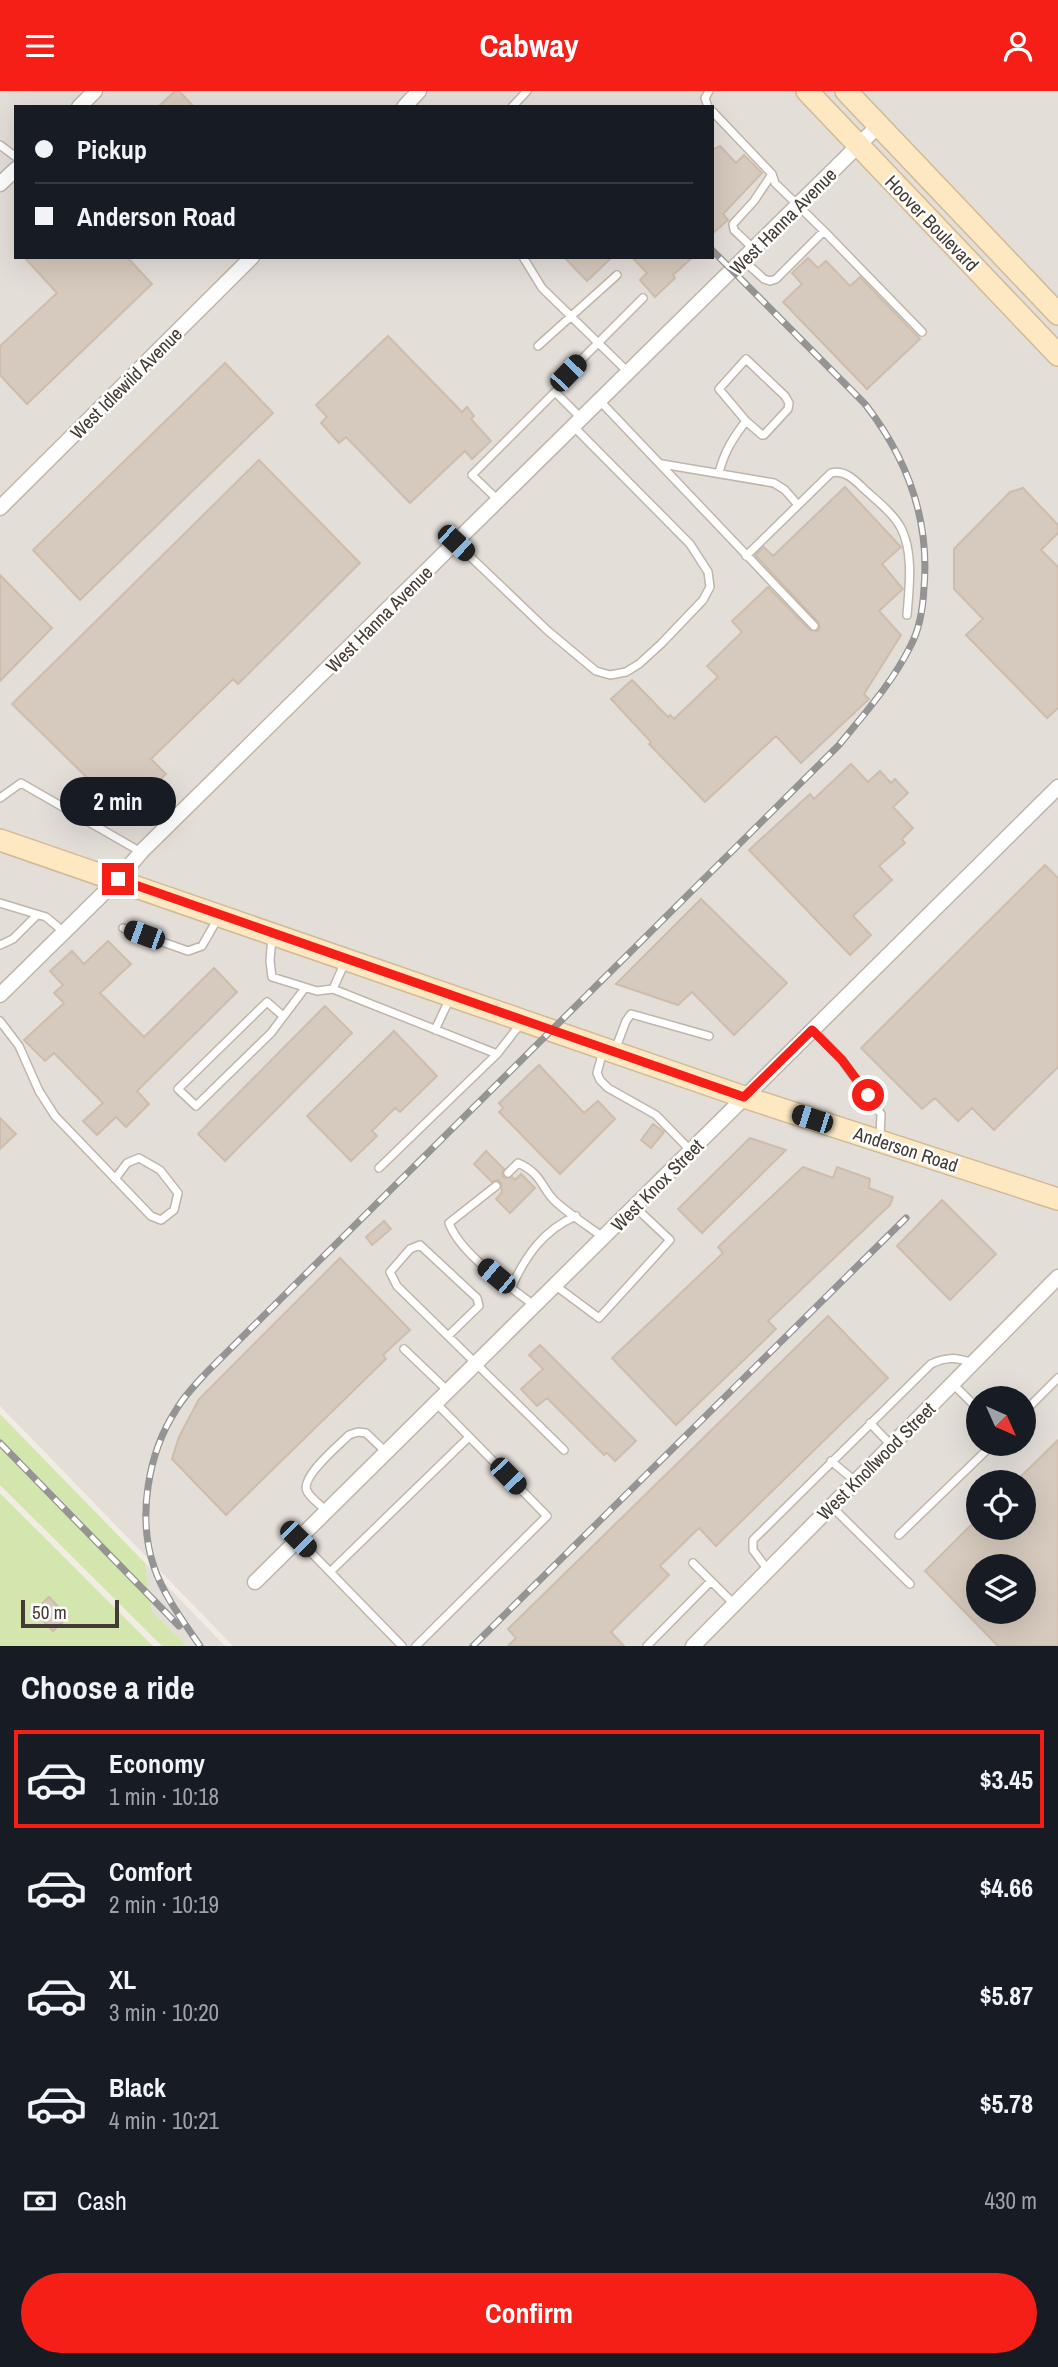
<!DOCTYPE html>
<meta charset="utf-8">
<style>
:root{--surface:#171b24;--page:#20242c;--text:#f1f3f6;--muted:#9ea1a6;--line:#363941;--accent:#f51f17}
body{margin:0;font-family:"Archivo Narrow",sans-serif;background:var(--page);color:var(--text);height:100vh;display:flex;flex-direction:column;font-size:26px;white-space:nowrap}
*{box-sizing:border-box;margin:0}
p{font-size:23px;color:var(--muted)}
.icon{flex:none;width:38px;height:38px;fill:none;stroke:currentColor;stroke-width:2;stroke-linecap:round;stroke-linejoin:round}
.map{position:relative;height:1555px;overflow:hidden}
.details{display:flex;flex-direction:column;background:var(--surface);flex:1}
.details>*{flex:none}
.top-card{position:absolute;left:14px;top:14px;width:700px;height:154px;border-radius:0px;box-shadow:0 7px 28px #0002;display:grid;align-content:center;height:154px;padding:0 21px;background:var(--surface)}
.needle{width:46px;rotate:135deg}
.fabs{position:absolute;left:966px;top:1295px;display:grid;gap:14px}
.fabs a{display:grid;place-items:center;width:70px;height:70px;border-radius:50%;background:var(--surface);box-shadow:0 7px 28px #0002;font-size:35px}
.scale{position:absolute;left:21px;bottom:18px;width:98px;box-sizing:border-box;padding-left:7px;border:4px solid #443c34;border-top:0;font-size:19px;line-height:24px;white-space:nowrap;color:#443c34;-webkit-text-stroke:5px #fff;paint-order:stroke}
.end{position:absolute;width:32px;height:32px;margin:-16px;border:9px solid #f51f17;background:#fff;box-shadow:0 0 0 4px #fff}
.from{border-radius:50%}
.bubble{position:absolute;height:49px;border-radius:24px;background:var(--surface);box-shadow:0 7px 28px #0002;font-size:23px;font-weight:700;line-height:49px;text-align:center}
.car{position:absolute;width:21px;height:42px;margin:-21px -10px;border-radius:9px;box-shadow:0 0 5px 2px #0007;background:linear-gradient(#222 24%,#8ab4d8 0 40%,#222 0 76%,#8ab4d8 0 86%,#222 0)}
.top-card b{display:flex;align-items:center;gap:24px;height:66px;font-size:26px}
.top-card b+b{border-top:2px solid var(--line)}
.top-card i{width:18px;height:18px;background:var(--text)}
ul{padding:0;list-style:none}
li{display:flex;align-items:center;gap:21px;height:98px;margin:0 14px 10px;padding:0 7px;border:4px solid transparent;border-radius:0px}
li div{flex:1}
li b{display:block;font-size:26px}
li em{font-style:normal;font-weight:700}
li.on{border-color:var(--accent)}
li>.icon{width:63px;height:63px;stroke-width:1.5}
h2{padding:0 21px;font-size:32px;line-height:84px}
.pay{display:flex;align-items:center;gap:18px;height:77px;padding:0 21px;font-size:26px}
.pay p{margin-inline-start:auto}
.cta{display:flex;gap:14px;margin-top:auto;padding:14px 21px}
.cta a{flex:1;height:80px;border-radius:42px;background:var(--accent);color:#fff;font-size:28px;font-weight:700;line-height:80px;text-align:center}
header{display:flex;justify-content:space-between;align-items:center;height:91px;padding:0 21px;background:var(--accent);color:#fff;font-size:32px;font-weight:700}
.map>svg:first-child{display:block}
</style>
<header><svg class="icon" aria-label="menu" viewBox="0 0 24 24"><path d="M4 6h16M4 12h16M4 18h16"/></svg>Cabway<svg class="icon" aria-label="person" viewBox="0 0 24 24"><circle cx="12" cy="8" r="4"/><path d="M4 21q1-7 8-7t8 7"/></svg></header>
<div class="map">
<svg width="1058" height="1555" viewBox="0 0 1058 1555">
<rect width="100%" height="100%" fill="#f2ece4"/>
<!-- industrial -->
<path fill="#e4ded9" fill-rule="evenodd" d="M0,0H1058V1555H233L0,1315ZM16,16H712V166H16ZM978,1307H1024V1353H978ZM978,1391H1024V1437H978ZM978,1475H1024V1521H978Z
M145,1472L225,1555H187L152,1520Z"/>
<!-- green -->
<path fill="#d3e6ad" d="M0,1323L145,1472L152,1520L187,1555H162L0,1394Z
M0,1402L153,1555H0Z"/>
<!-- building -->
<path fill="#d6c9bd" stroke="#cebdad" stroke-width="2" fill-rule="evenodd" d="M175,0H179L194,16H158Z
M720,55L736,72L744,64L762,82L723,123L728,129L712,143V59Z
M24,166H127L152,193L27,313L0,284V255L57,202Z
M564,166H612L587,190Z
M632,166H693L673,184L675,187L655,206L640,189L647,182Z
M808,167L818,177L826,170L850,195L860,186L920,248L867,298L783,211L802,193L792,182Z
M388,245L462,321L467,316L474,325L471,328L491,350L472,368L465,360L410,412L346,346L339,352L321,332L327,326L316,314Z
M225,272L273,322L80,509L33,459Z
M259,369L360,472L238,593L233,588L151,668L166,683L124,723L12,613Z
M845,396L901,456L882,473L903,498L879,520L901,544L864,603L869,608L801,672L776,645L705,711L649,653L651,651L611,608L632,589L668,626L670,624L674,628L718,586L707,575L742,541L732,530L768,496L810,539L818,540L820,536L818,531L755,464L764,456L773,465Z
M1023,397L1058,434V442L1041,459L1058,476V617L1047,627L966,544L983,528L954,498V458L1010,401Z
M0,484L52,537L0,590Z
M851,673L868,691L880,680L891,692L895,688L908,702L893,716L913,737L902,748L905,752L879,775L892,789L853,825L871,844L850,864L749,759L810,703L814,708Z
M1045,774L1058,787V976L994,1039L972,1017L958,1030L935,1007L922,1018L861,957Z
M701,808L787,892L734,944L692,901L678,914L616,893Z
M108,850L131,873L100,902L144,946L214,877L237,901L137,1000L149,1013L126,1036L116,1026L97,1044L83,1030L103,1012L54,962L45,970L24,949L64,912L54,902L63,894L50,880L72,860L84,873Z
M325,915L352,942L225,1070L198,1043Z
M394,940L437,985L400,1021L395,1017L372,1040L377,1045L351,1070L307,1025Z
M539,974L584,1022L598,1010L615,1028L560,1083L499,1021L503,1017L499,1012Z
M0,1027L16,1043L0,1058Z
M653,1033L664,1041L651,1057L641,1049Z
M750,1047L786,1059L702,1142L678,1118Z
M486,1060L504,1078L502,1083L504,1087L512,1086L515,1089L521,1083L535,1097L510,1122L496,1108L502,1101L501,1092L498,1089L492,1091L474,1073Z
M803,1076L833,1087L837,1076L870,1088L869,1097L893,1106L890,1114L768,1230L776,1238L676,1334L612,1267L723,1162L718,1156Z
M942,1109L996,1163L950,1209L897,1155Z
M384,1130L391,1138L372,1154L366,1146Z
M340,1167L410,1239L383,1264L386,1268L226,1424L172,1368L179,1346L199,1308Z
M828,1225L888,1287L716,1455L699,1437L660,1475L669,1484L611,1541L624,1555H508L516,1547L508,1538Z
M540,1254L636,1350L615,1370L607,1362L604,1364L547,1307L537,1315L521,1298L543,1278L529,1264Z
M1058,1349V1555H998L925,1480L978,1427V1437H1024V1391H1015ZM978,1475H1024V1521H978Z
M49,1506L68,1526L53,1540L34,1520Z"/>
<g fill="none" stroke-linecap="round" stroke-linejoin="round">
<defs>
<path id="lane" d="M512,16L527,0
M708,16L705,7L709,0
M712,20L772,83L775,92L824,140
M0,54L16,66
M754,158L734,139L733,133L754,110L772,83
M523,166L542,197L628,281
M743,169L764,188L770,190L776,188L824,140L922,241
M538,255L617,184
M568,282L643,207
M600,310L814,535
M662,373L774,392L785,399L798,414
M719,382C724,361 733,347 746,330L762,344H764L788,318L789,312L785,305L746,268L719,298L746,330
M498,409L472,384L555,301L582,328
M456,452L548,540L596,580L610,584L626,581L639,573L661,553L703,509L710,496L708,481L690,453L574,336
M746,465L831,382C844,378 855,389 864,398C876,409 893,422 901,437C914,462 909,498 907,524
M0,707L21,692L141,761
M0,812L46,826L64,841
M123,837L188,860L202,855L218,827
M272,845L270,870L272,886L317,900L333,898L497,963L522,931
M0,854L13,848L37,824
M333,898L345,871
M283,925L267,911L178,998L196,1015L271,942L305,897
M0,930L19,955L39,1000L55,1025L151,1125L161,1129L174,1119L178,1102L160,1079L139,1067L127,1072L115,1088
M435,939L450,907
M813,939L842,969L881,1023L880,1046
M615,959L626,930L631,923L709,945
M603,960L597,982L600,989L608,997L656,1024L691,1060
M379,1077L497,963
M508,1082L518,1072C543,1083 541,1098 557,1112C572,1125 588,1135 603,1146
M496,1095L449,1132C461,1164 508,1194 535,1215
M556,1195L599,1227L670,1149L635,1116
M511,1197C525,1166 543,1139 576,1125
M448,1245L397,1195L390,1181L410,1158L420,1154L477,1207L479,1215L448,1245L564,1359
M404,1258L448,1300
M953,1293L978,1318
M1024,1321L1058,1287
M870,1332L891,1354
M831,1370L855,1390
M831,1415L910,1493
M326,1420C321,1414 310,1407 307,1400C300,1386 339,1354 349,1344L358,1341L366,1342L386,1361
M899,1444L993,1353
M298,1448L402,1555
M693,1472L734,1513
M768,1479L753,1459V1449L931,1273C946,1266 956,1266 972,1272
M330,1481L469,1346
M416,1555L547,1425L436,1312
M647,1555L711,1490"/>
<path id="street" d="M79,16L95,0
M404,16L419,0
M0,93L16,78
M0,417L252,166
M0,904L118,788L143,759L879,34
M255,1491L1058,696
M693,1555L1058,1186"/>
<path id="secondary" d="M807,0L1058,264
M846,0L1058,223
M0,749L744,1006L1058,1108"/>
</defs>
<!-- lane casing -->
<use href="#lane" stroke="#c0b5aa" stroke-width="10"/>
<!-- street casing -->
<use href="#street" stroke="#c0b5aa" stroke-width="17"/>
<!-- secondary casing -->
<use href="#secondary" stroke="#d1ba95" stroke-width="24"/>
<!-- lane -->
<use href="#lane" stroke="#fff" stroke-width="7"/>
<!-- street -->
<use href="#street" stroke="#fff" stroke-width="14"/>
<!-- secondary -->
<use href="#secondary" stroke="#fde8c2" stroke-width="21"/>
<defs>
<path id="rail" d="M0,1352L179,1535
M200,1555C183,1530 164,1505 154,1476C137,1426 148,1362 176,1319C184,1305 196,1293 207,1281L839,654C865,622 893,591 911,554C920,537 923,516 924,497C930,428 907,367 865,313L712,159
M473,1555L906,1127"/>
</defs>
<!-- rail casing -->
<use href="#rail" stroke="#949494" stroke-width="7"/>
<!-- rail -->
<use href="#rail" stroke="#fff" stroke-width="4.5" stroke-dasharray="13" stroke-linecap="butt"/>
</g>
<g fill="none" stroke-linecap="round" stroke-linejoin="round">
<!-- route -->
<path stroke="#f51f17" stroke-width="9" d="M118,788L744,1006L812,939L842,969L868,1004"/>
</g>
<g text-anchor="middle" stroke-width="5" stroke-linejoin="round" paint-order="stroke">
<!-- street labels -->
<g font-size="19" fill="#443c34" stroke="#fff">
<text transform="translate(783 130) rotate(-45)" y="7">West Hanna Avenue</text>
<text transform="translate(932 132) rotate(46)" y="7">Hoover Boulevard</text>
<text transform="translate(126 292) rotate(-45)" y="7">West Idlewild Avenue</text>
<text transform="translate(379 528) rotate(-45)" y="7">West Hanna Avenue</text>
<text transform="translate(906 1058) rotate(18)" y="7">Anderson Road</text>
<text transform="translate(657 1094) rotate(-45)" y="7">West Knox Street</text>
<text transform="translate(876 1370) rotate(-45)" y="7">West Knollwood Street</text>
</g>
</g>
</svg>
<div class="fabs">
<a><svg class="needle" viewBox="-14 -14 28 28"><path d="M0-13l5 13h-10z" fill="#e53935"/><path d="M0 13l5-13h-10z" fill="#9ea1a6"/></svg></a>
<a><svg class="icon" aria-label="locate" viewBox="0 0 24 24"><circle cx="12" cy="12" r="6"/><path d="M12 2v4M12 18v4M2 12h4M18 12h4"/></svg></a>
<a><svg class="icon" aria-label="layers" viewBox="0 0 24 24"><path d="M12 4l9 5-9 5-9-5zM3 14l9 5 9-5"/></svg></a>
</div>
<div class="scale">50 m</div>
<i class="end from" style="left:868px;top:1004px"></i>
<i class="end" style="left:118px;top:788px"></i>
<div class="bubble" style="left:60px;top:686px;width:116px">2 min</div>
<i class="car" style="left:568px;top:282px;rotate:44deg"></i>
<i class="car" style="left:456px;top:452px;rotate:133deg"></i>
<i class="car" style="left:144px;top:844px;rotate:290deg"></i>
<i class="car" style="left:812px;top:1028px;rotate:288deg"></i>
<i class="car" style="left:496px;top:1185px;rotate:310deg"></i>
<i class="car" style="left:508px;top:1385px;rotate:136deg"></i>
<i class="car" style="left:298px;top:1448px;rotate:135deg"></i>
<div class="top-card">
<b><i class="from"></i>Pickup</b>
<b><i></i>Anderson Road</b>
</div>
</div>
<section class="details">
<h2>Choose a ride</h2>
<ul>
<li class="on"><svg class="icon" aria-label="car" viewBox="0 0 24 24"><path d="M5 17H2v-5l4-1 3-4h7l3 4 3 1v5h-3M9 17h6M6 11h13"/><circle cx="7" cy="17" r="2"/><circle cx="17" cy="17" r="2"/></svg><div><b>Economy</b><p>1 min · 10:18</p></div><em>$3.45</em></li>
<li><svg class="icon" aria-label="car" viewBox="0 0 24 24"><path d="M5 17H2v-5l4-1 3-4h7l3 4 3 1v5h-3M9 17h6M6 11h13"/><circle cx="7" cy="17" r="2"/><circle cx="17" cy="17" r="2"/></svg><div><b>Comfort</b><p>2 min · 10:19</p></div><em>$4.66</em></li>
<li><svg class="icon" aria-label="car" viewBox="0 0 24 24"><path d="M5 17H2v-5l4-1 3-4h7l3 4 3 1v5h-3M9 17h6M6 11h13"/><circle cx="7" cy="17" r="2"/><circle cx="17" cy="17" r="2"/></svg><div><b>XL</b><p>3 min · 10:20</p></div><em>$5.87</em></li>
<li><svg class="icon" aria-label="car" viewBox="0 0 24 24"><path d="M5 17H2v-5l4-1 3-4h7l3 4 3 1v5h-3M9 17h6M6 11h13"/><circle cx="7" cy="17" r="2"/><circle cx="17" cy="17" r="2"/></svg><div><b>Black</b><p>4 min · 10:21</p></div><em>$5.78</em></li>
</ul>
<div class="pay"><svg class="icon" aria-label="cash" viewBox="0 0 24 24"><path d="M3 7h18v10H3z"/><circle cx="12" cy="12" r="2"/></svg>Cash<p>430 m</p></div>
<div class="cta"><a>Confirm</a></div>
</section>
